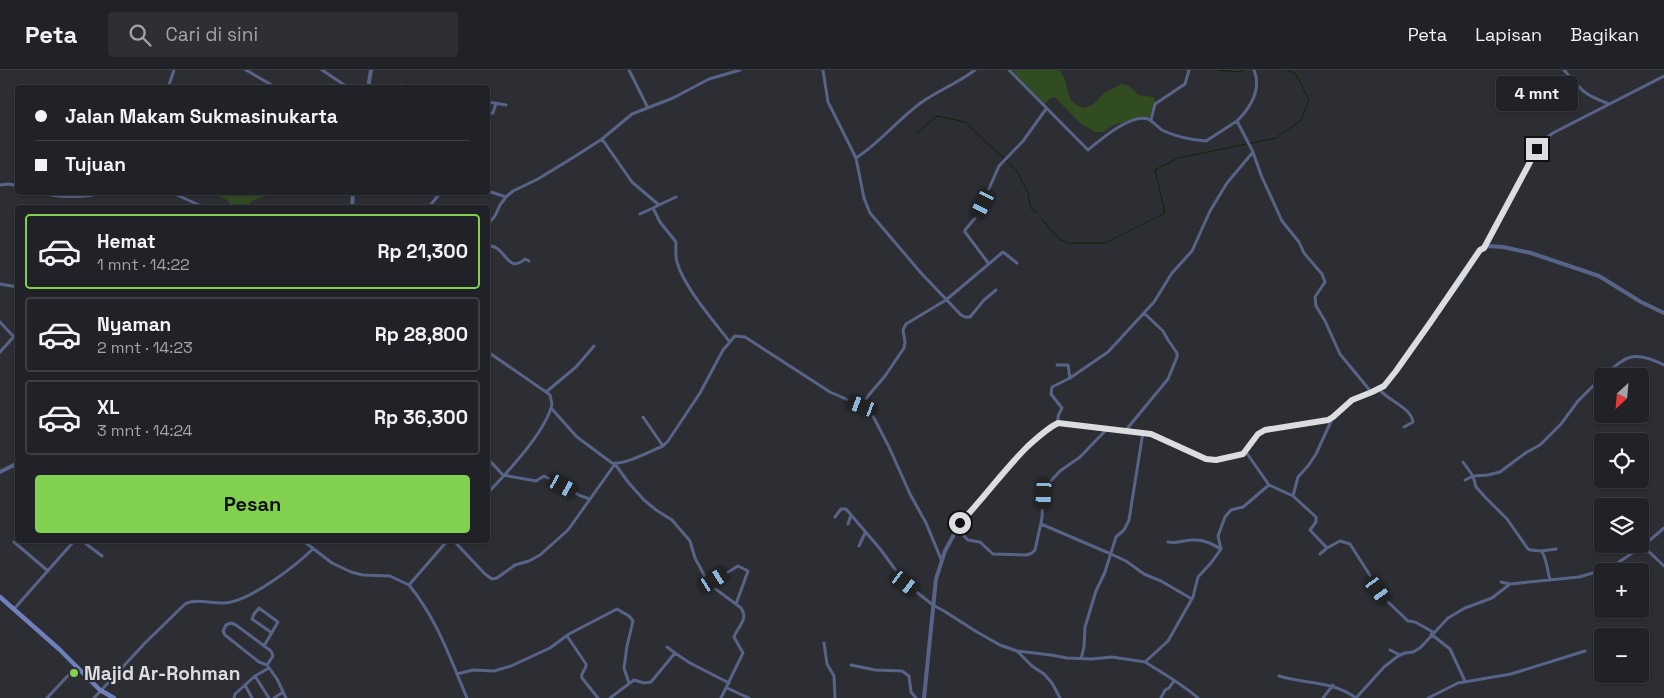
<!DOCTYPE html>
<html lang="id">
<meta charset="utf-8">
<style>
:root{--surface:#212227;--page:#2d2f33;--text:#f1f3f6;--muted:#a2a4a7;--line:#3e3f44;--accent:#82d04f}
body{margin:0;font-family:"Space Grotesk",sans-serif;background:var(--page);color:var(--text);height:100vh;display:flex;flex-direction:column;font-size:19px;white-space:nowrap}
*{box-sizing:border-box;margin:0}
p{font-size:16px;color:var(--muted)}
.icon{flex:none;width:28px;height:28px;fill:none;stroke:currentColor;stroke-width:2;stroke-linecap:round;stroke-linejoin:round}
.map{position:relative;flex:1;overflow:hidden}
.drawer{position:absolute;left:15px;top:135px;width:475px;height:338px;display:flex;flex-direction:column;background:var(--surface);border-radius:5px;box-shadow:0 1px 4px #0004,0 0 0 1px var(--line)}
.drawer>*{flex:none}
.banner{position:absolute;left:15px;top:15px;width:475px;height:110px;border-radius:5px;box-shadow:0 1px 4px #0004,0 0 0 1px var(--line);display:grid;align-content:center;height:110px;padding:0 20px;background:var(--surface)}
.needle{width:32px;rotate:206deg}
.fabs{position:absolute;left:1594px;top:298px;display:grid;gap:10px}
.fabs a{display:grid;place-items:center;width:55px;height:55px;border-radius:5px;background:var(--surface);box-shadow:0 1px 4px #0004,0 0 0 1px var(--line);font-size:25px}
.end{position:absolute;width:22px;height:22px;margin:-11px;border:6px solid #dcdde1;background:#111;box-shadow:0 0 0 2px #111}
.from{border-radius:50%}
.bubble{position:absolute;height:35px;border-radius:5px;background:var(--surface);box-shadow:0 1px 4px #0004,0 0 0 1px var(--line);font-size:16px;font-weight:700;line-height:35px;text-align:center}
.car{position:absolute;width:15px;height:30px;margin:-15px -8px;border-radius:6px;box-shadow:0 0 4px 1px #0007;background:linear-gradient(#222 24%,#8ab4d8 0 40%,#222 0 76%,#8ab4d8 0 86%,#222 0)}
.banner b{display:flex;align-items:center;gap:18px;height:48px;font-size:19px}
.banner b+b{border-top:1px solid var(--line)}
.banner i{width:12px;height:12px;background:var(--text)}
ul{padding:9px 0 0;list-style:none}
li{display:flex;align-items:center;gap:15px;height:75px;margin:0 10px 8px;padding:0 10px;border:2px solid var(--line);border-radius:5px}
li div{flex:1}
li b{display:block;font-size:19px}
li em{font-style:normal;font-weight:700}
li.on{border-color:var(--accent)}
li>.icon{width:45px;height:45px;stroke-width:1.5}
.action{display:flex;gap:10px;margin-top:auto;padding:10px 20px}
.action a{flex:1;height:58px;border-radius:5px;background:var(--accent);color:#111;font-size:20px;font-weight:700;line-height:58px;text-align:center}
header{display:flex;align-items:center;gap:30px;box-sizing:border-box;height:70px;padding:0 25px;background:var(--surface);border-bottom:1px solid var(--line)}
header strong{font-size:24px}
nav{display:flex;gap:28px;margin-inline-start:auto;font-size:18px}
.search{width:350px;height:45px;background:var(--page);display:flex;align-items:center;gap:12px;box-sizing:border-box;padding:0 18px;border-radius:5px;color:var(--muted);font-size:19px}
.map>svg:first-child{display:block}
</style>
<header>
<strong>Peta</strong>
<div class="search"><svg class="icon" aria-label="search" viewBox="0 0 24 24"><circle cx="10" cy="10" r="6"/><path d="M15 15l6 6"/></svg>Cari di sini</div>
<nav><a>Peta</a><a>Lapisan</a><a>Bagikan</a></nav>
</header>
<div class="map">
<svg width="1664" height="628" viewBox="0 0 1664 628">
<rect width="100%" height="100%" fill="#2c2e34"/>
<!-- green -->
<path fill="#324c22" d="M1012,0H1059C1072,15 1062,32 1084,38L1094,34L1104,23L1122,14L1129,16L1139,25L1153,27L1155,31L1149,48L1142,47L1114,55L1103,62H1095L1080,53L1055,27L1051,28L1044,34Z
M211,123L274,122V123L252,131L247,137L234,138L227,130Z"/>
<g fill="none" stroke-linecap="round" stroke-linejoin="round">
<!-- stream -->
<path stroke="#102403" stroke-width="1" d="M1218,0L1238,2L1244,0
M916,64L937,46L965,52L1017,101L1028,123L1031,138L1037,143
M1042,149L1059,169L1069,173H1105L1165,143L1155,100L1178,88L1276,68L1301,50L1309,30L1296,4L1287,0"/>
<!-- minor -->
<path stroke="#586388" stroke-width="3" d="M246,0L277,18
M322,0L349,18
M629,0L648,38
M823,0L828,32L856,88L864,128L870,143L921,203L961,245L965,247H970L984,230L996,220
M1009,0L1088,80C1100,70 1131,43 1148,49C1154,52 1158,58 1164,61C1177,67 1192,70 1206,71L1237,51
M1254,0C1262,20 1251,37 1237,51L1253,82L1261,105L1282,151L1299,172L1304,183L1322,204L1325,212L1315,227L1316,236L1325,251L1340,284L1372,323
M1564,0C1582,21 1583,24 1609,34
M168,18L174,0
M399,18L401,15
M488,32L506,35
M488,44L493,43L496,33
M1151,50L1155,34L1185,14L1189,0
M602,69L632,112L659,135L653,138L660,152L676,172C676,179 675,185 677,192C684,217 713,250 729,271
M856,88C881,72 898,49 922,32C939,20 958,13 975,0
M0,115L9,114L18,116
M488,121L506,127
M38,122C55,127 85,129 102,122
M170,122L206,138
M659,135L676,127
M428,138L441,122
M640,144L653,138
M488,154L495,146L500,135L506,127L513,121L538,109L574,87L602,69L632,44L673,28L709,9L740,0
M488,178L492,176C506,179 508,204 525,189L529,191
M1484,178L1537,79L1545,69L1553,63L1664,6
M989,194L965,162V160L977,146L999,96L1023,71L1046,39
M0,214L18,217
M0,252L13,266
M0,282L18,262
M488,282L546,322L550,325L552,334C546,362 507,402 488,423
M1057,295H1068L1070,308
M1604,306C1627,285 1634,280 1664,295
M1379,319C1388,331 1411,337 1413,352L1404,357
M546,322L576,297L594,276
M862,336L868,326L885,306L904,278L905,272L903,260L906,254L946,230L1003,182L1017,193
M551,338L577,367L612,393C625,395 651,381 663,376L668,371L700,323L723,280L735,266L745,267L830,322L862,336L873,346L889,377L910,424L926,453L941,489
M643,347L663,376
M1058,353V346L1062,338L1051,324L1052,317L1070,308L1108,282L1154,232L1172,203L1192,181L1210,141L1227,113L1253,82
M1126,360L1168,309L1177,287V283L1168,270L1163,261L1144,243
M1246,382L1269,415
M488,389L503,405L536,411L544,406L581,426L590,429
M1463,392L1473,406L1476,417L1486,428L1507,449L1528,479C1531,481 1538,480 1541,481C1546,484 1548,504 1550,510
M1465,410L1473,406L1488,405L1500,402L1527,382L1540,375L1561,354L1578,331L1602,307
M1293,426L1316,447V452L1310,460L1327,478L1340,471L1350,474L1385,529L1408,551L1415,552L1433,562
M835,447L841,439H846L881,480L905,513L933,535L944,541L977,562L1000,575L1017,581L1032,596L1044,604L1052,613L1060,628
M848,454L851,445
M1041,454L1111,484L1126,491L1144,504L1161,511L1192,529
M957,459L968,470L980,472L993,484L1027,485L1032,483L1035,480L1042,448L1043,424L1048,414L1060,401L1080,387L1107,359
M81,470L102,486
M302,470L332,493L351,502L363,505L390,506L409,515
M448,470L409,515C437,549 450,588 467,628
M453,470L485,504L492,509L497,508L515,495L529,491L540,485L568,460L615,394L628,412L644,430L656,440L672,450L690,471L695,488L709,514
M14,472L48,501
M1168,472C1177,474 1184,470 1193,470C1203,469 1212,474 1221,479
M859,476L865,463
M1643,476L1664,496
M1541,481L1556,479
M1320,484L1327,478
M1501,512L1510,514
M14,539L75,470
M1431,564L1450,579L1465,611
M567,566L586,594C587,600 580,602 582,608L598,628
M824,573L827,594L834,606L835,628
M264,576L278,552L259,538L254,544L252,549L272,563
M667,577L675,583
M1390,580L1400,585
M1017,581L1051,585L1067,588L1092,589L1112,587L1145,592L1168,571L1193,527L1198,507L1211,493L1221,479L1218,466L1225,447L1231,440L1243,437L1269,415L1293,426L1298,407L1308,396L1316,384L1333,347
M1081,589L1084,577L1085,557L1096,521L1105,502L1116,467L1124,460L1129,450L1143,362
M1145,592C1163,603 1182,614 1198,628
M267,595L273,586L271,581L236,555L231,553L226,555L223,561L225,565L259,592L267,595L277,609L286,628
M851,595L875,600L902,601L909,606L911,622L916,628
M457,604L473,600L494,601L511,596L550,578L569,564L617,539L629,546L633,551L627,576L624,598L629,613
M255,606L269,628
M1279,606C1305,614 1334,611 1356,628L1384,597L1398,586L1405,583L1413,582L1420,578L1448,548L1465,538L1492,528L1510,514L1579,507L1610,498L1643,476L1664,458
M245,615L252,628
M727,618L749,628
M47,628L77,596
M94,628L145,573L185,534C198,527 217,536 231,532C256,526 294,497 313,479
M234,628L235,624L255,606L269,598
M274,628L283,622
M610,628L634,610L644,613L651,612L675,583L690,593L729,613
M721,628L743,583L734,567C738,556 749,549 741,538L709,514L738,496L748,501L736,534
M1161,628L1165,620L1169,618L1174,611
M1323,628L1333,615
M1428,628L1458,613L1511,604L1585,581"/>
<!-- tertiary -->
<path stroke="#586388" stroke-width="4" d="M368,18L371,0
M352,138L353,122
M0,402L18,393
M924,628L936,509L945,481L960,453L1000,405L1035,370L1051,356L1058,353L1151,364L1202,388L1216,390L1243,384L1258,364L1265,360L1328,350L1339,342L1352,330L1372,323L1384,316L1396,301L1464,206L1480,180L1488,176L1503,177L1531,183L1599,206L1641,232L1664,243"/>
<!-- secondary -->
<path stroke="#6f7fbb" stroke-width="4.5" d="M0,527L59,579L100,620L114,628"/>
</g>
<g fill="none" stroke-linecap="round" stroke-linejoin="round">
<!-- route -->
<path stroke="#dcdde1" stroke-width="6" d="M960,453C984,428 1003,401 1027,377C1037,368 1046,359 1058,353L1151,364L1206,389L1216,390L1243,384L1258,364L1265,360L1328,350L1333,347L1352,330L1372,322L1384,316L1396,301L1430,253L1480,180L1484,178L1537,79"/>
</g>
<!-- markers -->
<circle fill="#82d04f" stroke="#2c2e34" stroke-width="2" cx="74" cy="603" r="5"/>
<g text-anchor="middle" stroke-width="4.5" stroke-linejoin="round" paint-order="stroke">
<!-- poi labels -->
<g font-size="19" font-weight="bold" fill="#dcdde1" stroke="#2c2e34" text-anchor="start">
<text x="84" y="610">Majid Ar-Rohman</text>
</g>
</g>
</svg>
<div class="fabs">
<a><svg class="needle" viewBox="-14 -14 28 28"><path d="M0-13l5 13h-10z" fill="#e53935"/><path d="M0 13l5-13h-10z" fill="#a2a4a7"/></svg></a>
<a><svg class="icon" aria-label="locate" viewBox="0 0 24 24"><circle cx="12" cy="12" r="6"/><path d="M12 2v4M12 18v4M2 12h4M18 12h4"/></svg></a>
<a><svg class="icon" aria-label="layers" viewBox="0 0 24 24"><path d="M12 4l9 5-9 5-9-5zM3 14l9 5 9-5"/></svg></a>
<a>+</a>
<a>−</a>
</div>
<i class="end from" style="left:960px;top:453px"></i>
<i class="end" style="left:1537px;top:79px"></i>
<div class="bubble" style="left:1496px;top:6px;width:82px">4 mnt</div>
<i class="car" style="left:983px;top:134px;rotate:206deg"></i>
<i class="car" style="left:862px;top:336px;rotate:291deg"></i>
<i class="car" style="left:563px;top:416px;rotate:119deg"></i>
<i class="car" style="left:1044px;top:424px;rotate:183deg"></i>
<i class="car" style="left:714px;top:510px;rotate:59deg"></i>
<i class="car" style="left:905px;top:513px;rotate:128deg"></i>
<i class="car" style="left:1378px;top:520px;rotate:144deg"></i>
<div class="banner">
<b><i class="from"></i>Jalan Makam Sukmasinukarta</b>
<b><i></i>Tujuan</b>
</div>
<section class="drawer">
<ul>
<li class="on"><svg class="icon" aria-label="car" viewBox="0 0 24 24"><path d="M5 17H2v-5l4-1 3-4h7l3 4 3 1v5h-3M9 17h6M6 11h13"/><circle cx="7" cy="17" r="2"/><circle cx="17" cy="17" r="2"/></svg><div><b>Hemat</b><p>1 mnt · 14:22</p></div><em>Rp 21,300</em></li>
<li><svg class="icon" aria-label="car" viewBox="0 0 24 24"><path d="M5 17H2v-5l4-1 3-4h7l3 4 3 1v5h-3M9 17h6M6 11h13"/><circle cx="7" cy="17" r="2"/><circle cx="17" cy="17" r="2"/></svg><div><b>Nyaman</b><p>2 mnt · 14:23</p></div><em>Rp 28,800</em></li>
<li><svg class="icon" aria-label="car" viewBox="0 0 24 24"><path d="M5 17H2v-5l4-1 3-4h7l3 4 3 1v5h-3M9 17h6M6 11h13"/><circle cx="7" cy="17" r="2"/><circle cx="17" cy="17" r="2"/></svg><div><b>XL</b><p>3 mnt · 14:24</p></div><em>Rp 36,300</em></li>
</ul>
<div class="action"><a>Pesan</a></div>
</section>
</div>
